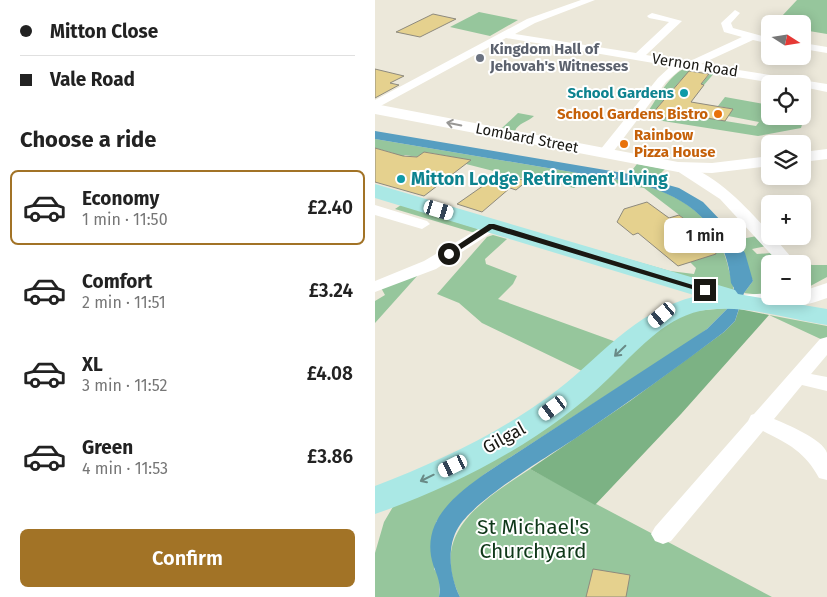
<!DOCTYPE html>
<meta charset="utf-8">
<style>
:root{--surface:#fff;--page:#f6f6f6;--text:#222;--muted:#767676;--line:#e0e0e0;--accent:#a27326}
body{margin:0;font-family:"Fira Sans",sans-serif;background:var(--page);color:var(--text);height:100vh;display:flex;flex-direction:column;font-size:19px;white-space:nowrap}
*{box-sizing:border-box;margin:0}
p{font-size:16px;color:var(--muted)}
.icon{flex:none;width:28px;height:28px;fill:none;stroke:currentColor;stroke-width:2;stroke-linecap:round;stroke-linejoin:round}
.map{position:relative;flex:1;overflow:hidden}
.drawer{display:flex;flex-direction:column;background:var(--surface);width:375px}
.drawer>*{flex:none}
.guide{display:grid;align-content:center;height:110px;padding:0 20px;background:var(--surface)}
.needle{width:32px;rotate:102deg}
.fabs{position:absolute;left:386px;top:15px;display:grid;gap:10px}
.fabs a{display:grid;place-items:center;width:50px;height:50px;border-radius:8px;background:var(--surface);box-shadow:0 2px 12px #0003;font-size:25px}
.end{position:absolute;width:22px;height:22px;margin:-11px;border:6px solid #191813;background:#fff;box-shadow:0 0 0 2px #fff}
.from{border-radius:50%}
.bubble{position:absolute;height:35px;border-radius:8px;background:var(--surface);box-shadow:0 2px 12px #0003;font-size:16px;font-weight:600;line-height:35px;text-align:center}
.car{position:absolute;width:15px;height:30px;margin:-15px -8px;border-radius:6px;box-shadow:0 0 4px 1px #0007;background:linear-gradient(#fff 24%,#345 0 40%,#fff 0 76%,#345 0 86%,#fff 0)}
.guide b{display:flex;align-items:center;gap:18px;height:48px;font-size:19px}
.guide b+b{border-top:1px solid var(--line)}
.guide i{width:12px;height:12px;background:var(--text)}
ul{padding:0;list-style:none}
li{display:flex;align-items:center;gap:15px;height:75px;margin:0 10px 8px;padding:0 10px;border:2px solid transparent;border-radius:8px}
li div{flex:1}
li b{display:block;font-size:19px}
li em{font-style:normal;font-weight:600}
li.active{border-color:var(--accent)}
li>.icon{width:45px;height:45px;stroke-width:1.5}
h2{padding:0 20px;font-size:22px;line-height:60px}
.cta{display:flex;gap:10px;margin-top:auto;padding:10px 20px}
.cta a{flex:1;height:58px;border-radius:8px;background:var(--accent);color:#fff;font-size:20px;font-weight:600;line-height:58px;text-align:center}
main{display:flex;flex:1;min-height:0}
.map>svg:first-child{display:block}
</style>
<main>
<section class="drawer">
<div class="guide">
<b><i class="from"></i>Mitton Close</b>
<b><i></i>Vale Road</b>
</div>
<h2>Choose a ride</h2>
<ul>
<li class="active"><svg class="icon" aria-label="car" viewBox="0 0 24 24"><path d="M5 17H2v-5l4-1 3-4h7l3 4 3 1v5h-3M9 17h6M6 11h13"/><circle cx="7" cy="17" r="2"/><circle cx="17" cy="17" r="2"/></svg><div><b>Economy</b><p>1 min · 11:50</p></div><em>£2.40</em></li>
<li><svg class="icon" aria-label="car" viewBox="0 0 24 24"><path d="M5 17H2v-5l4-1 3-4h7l3 4 3 1v5h-3M9 17h6M6 11h13"/><circle cx="7" cy="17" r="2"/><circle cx="17" cy="17" r="2"/></svg><div><b>Comfort</b><p>2 min · 11:51</p></div><em>£3.24</em></li>
<li><svg class="icon" aria-label="car" viewBox="0 0 24 24"><path d="M5 17H2v-5l4-1 3-4h7l3 4 3 1v5h-3M9 17h6M6 11h13"/><circle cx="7" cy="17" r="2"/><circle cx="17" cy="17" r="2"/></svg><div><b>XL</b><p>3 min · 11:52</p></div><em>£4.08</em></li>
<li><svg class="icon" aria-label="car" viewBox="0 0 24 24"><path d="M5 17H2v-5l4-1 3-4h7l3 4 3 1v5h-3M9 17h6M6 11h13"/><circle cx="7" cy="17" r="2"/><circle cx="17" cy="17" r="2"/></svg><div><b>Green</b><p>4 min · 11:53</p></div><em>£3.86</em></li>
</ul>
<div class="cta"><a>Confirm</a></div>
</section>
<div class="map">
<svg width="452" height="597" viewBox="0 0 452 597">
<rect width="100%" height="100%" fill="#ece8da"/>
<!-- green -->
<path fill="#96c69c" d="M422,0H452V34L428,30V24H393L407,16Z
M104,12L143,20L115,36L75,27Z
M313,67L341,71L329,85L321,83L323,81L328,82L337,71L316,68L314,71L318,72L305,81L276,115L302,120L307,114L381,126L384,122L353,116L358,109L343,106L350,97L395,105V116H428V110L431,111L426,128L383,136L269,118C280,102 294,73 313,67Z
M143,113L159,116C153,122 143,123 140,131L127,128Z
M0,139L250,181C302,191 339,213 353,266C354,273 360,285 358,291L183,239L295,271L319,274L321,268L315,262L341,254L336,239L323,226L320,227L269,188L211,178L199,188L172,181L169,184L91,164L95,160L50,152L42,157L30,155L7,169L0,164L18,153L0,148Z
M262,164L290,169L279,180L254,174Z
M26,205L104,229L100,233L20,209Z
M118,235L132,239L110,259L111,264L142,276L138,284L123,299L244,343L211,373L107,323L84,303L62,294L112,237Z
M382,236L391,246L377,249L382,254L396,253L409,264H395V296L369,293L378,281L361,240Z
M415,257L437,265H452V277L428,290V264H421Z
M43,275L0,323V301L10,295L5,286Z
M353,308L332,329L317,340L111,473L81,497L61,522L59,569L65,577L64,597H0V553L9,522L19,505L308,312Z
M394,315L452,326V342Z
M155,469L397,597H85C53,532 108,500 155,469Z"/>
<!-- forest -->
<path fill="#7cb284" d="M364,309L394,315L306,414L220,505L155,469L255,401L349,332L360,321Z"/>
<!-- water -->
<path fill="#579ec1" d="M0,131L254,174L304,188L328,202L349,224L370,253L378,281L369,293L360,321L349,332C300,369 251,404 201,438C172,457 99,500 83,528C71,548 75,577 85,597H64C67,578 59,573 56,556C50,517 83,493 111,473L332,329L353,308L359,288L356,283C350,221 307,192 250,181L0,139Z"/>
<!-- building -->
<path fill="#e5d18e" stroke="#8e8a7d" d="M58,14L81,19L45,37L21,32Z
M0,69L29,76L15,83L24,85L0,98Z
M314,71L334,74L326,84L329,85L316,102L358,109L350,121L307,114L302,120L276,115Z
M0,148L28,156L42,157L49,152L96,160L49,196L0,182Z
M125,174L152,181L141,190L135,188L107,212L82,204Z
M272,202L294,218L304,215L320,227L323,226L336,239L341,254L303,266L263,233L258,235L242,222L249,209Z
M218,569L255,575L251,597H211Z"/>
<g fill="none" stroke-linecap="round" stroke-linejoin="round">
<!-- minor -->
<path fill="#fff" fill-rule="evenodd" d="M206,0H220L160,23L140,34L261,53L294,22L274,18L272,16L277,13L307,21L271,55L313,62L367,37L349,32L346,23L360,10L365,13L356,23L358,28L395,38V44L378,40L326,64L452,84V92L428,87V84H405L307,68L291,82L235,156L230,157L223,153L225,150L283,78L296,66L131,38L0,109V100L152,19Z
M428,43L452,47V53L428,49Z
M303,163C340,172 370,206 395,233V236H398L422,264H405L345,199L296,167Z
M0,205L52,221L55,224L47,229L0,215Z
M117,221L122,223L125,226L122,229L61,269L0,292V281L49,261Z
M452,337V355L436,374L452,377V391L427,385L399,419C411,424 448,439 452,453C452,460 452,473 452,480L444,478C430,452 414,444 388,431L296,541L288,544L280,541L276,534L280,527L373,421L376,415L379,414L445,339Z"/>
<!-- tertiary -->
<path fill="#fff" fill-rule="evenodd" d="M0,104L303,162L337,163L395,156V166L337,173L303,172L0,114Z
M452,149V159L428,162V152Z"/>
<!-- secondary -->
<path fill="#fff" fill-rule="evenodd" d="M452,283V298C426,308 394,312 367,305L363,300L367,295L395,293V296H428V291Z"/>
<!-- primary -->
<path fill="#aae8e5" fill-rule="evenodd" d="M0,184L360,290L363,294L452,309V325C412,319 366,303 325,311C288,319 260,353 234,378C220,392 204,405 188,417C133,458 65,492 0,514V486C60,463 120,435 173,397C226,359 255,312 322,296L0,198Z"/>
</g>
<!-- one-way arrows -->
<defs><path id="oneway-shaft" d="M-6 0H5M1.5-3L5.5 0L1.5 3" fill="none" stroke-width="1.6" stroke-linecap="round" stroke-linejoin="round" transform="scale(1.25)"/></defs>
<use stroke="#989795" href="#oneway-shaft" transform="translate(79 124) rotate(-169)"/>
<g stroke="#698a86">
<use href="#oneway-shaft" transform="translate(245 351) rotate(136)"/>
<use href="#oneway-shaft" transform="translate(52 478) rotate(154)"/>
</g>
<!-- route -->
<path fill="#191813" d="M114,224H119L334,290L327,292L117,229L77,255H72V252Z"/>
<!-- markers -->
<circle fill="#6b7280" stroke="#fff" stroke-width="2" cx="105" cy="58" r="5"/>
<g fill="#0f9aa8" stroke="#fff" stroke-width="2">
<circle cx="309" cy="93" r="5"/>
<circle cx="26" cy="179" r="5"/>
</g>
<g fill="#e8710a" stroke="#fff" stroke-width="2">
<circle cx="343" cy="114" r="5"/>
<circle cx="249" cy="144" r="5"/>
</g>
<g text-anchor="middle" stroke-width="4" stroke-linejoin="round" paint-order="stroke">
<!-- far-worship labels -->
<g font-size="15" font-weight="bold" fill="#5b616d" stroke="#fff" text-anchor="start">
<text x="115" y="54">Kingdom Hall of<tspan x="115" dy="17">Jehovah's Witnesses</tspan></text>
</g>
<!-- far-street labels -->
<g font-size="15" fill="#191813" stroke="#fff">
<text transform="translate(320 65) rotate(9)" y="5">Vernon Road</text>
<text transform="translate(152 138) rotate(11)" y="5">Lombard Street</text>
</g>
<!-- far-culture labels -->
<g font-size="15" font-weight="bold" fill="#0d838f" stroke="#fff" text-anchor="end">
<text x="299" y="98">School Gardens</text>
</g>
<!-- far-food labels -->
<g font-size="15" font-weight="bold" fill="#c56008" stroke="#fff" text-anchor="end">
<text x="333" y="119">School Gardens Bistro</text>
<text x="259" y="140" text-anchor="start">Rainbow<tspan x="259" dy="17">Pizza House</tspan></text>
</g>
<!-- culture labels -->
<g font-size="18" font-weight="bold" fill="#0d838f" stroke="#fff" text-anchor="start">
<text x="36" y="185">Mitton Lodge Retirement Living</text>
</g>
<!-- street labels -->
<g font-size="18" fill="#191813" stroke="#fff">
<text transform="translate(129 438) rotate(-29)" y="6">Gilgal</text>
</g>
<!-- near-park labels -->
<g font-size="21" fill="#0f3819" stroke="#fff">
<text x="158" y="534">St Michael's<tspan x="158" dy="24">Churchyard</tspan></text>
</g>
</g>
</svg>
<div class="fabs">
<a><svg class="needle" viewBox="-14 -14 28 28"><path d="M0-13l5 13h-10z" fill="#e53935"/><path d="M0 13l5-13h-10z" fill="#767676"/></svg></a>
<a><svg class="icon" aria-label="locate" viewBox="0 0 24 24"><circle cx="12" cy="12" r="6"/><path d="M12 2v4M12 18v4M2 12h4M18 12h4"/></svg></a>
<a><svg class="icon" aria-label="layers" viewBox="0 0 24 24"><path d="M12 4l9 5-9 5-9-5zM3 14l9 5 9-5"/></svg></a>
<a>+</a>
<a>−</a>
</div>
<i class="end from" style="left:74px;top:254px"></i>
<i class="end" style="left:330px;top:290px"></i>
<div class="bubble" style="left:289px;top:218px;width:82px">1 min</div>
<i class="car" style="left:64px;top:210px;rotate:107deg"></i>
<i class="car" style="left:287px;top:315px;rotate:230deg"></i>
<i class="car" style="left:178px;top:408px;rotate:234deg"></i>
<i class="car" style="left:78px;top:466px;rotate:244deg"></i>
</div>
</main>
